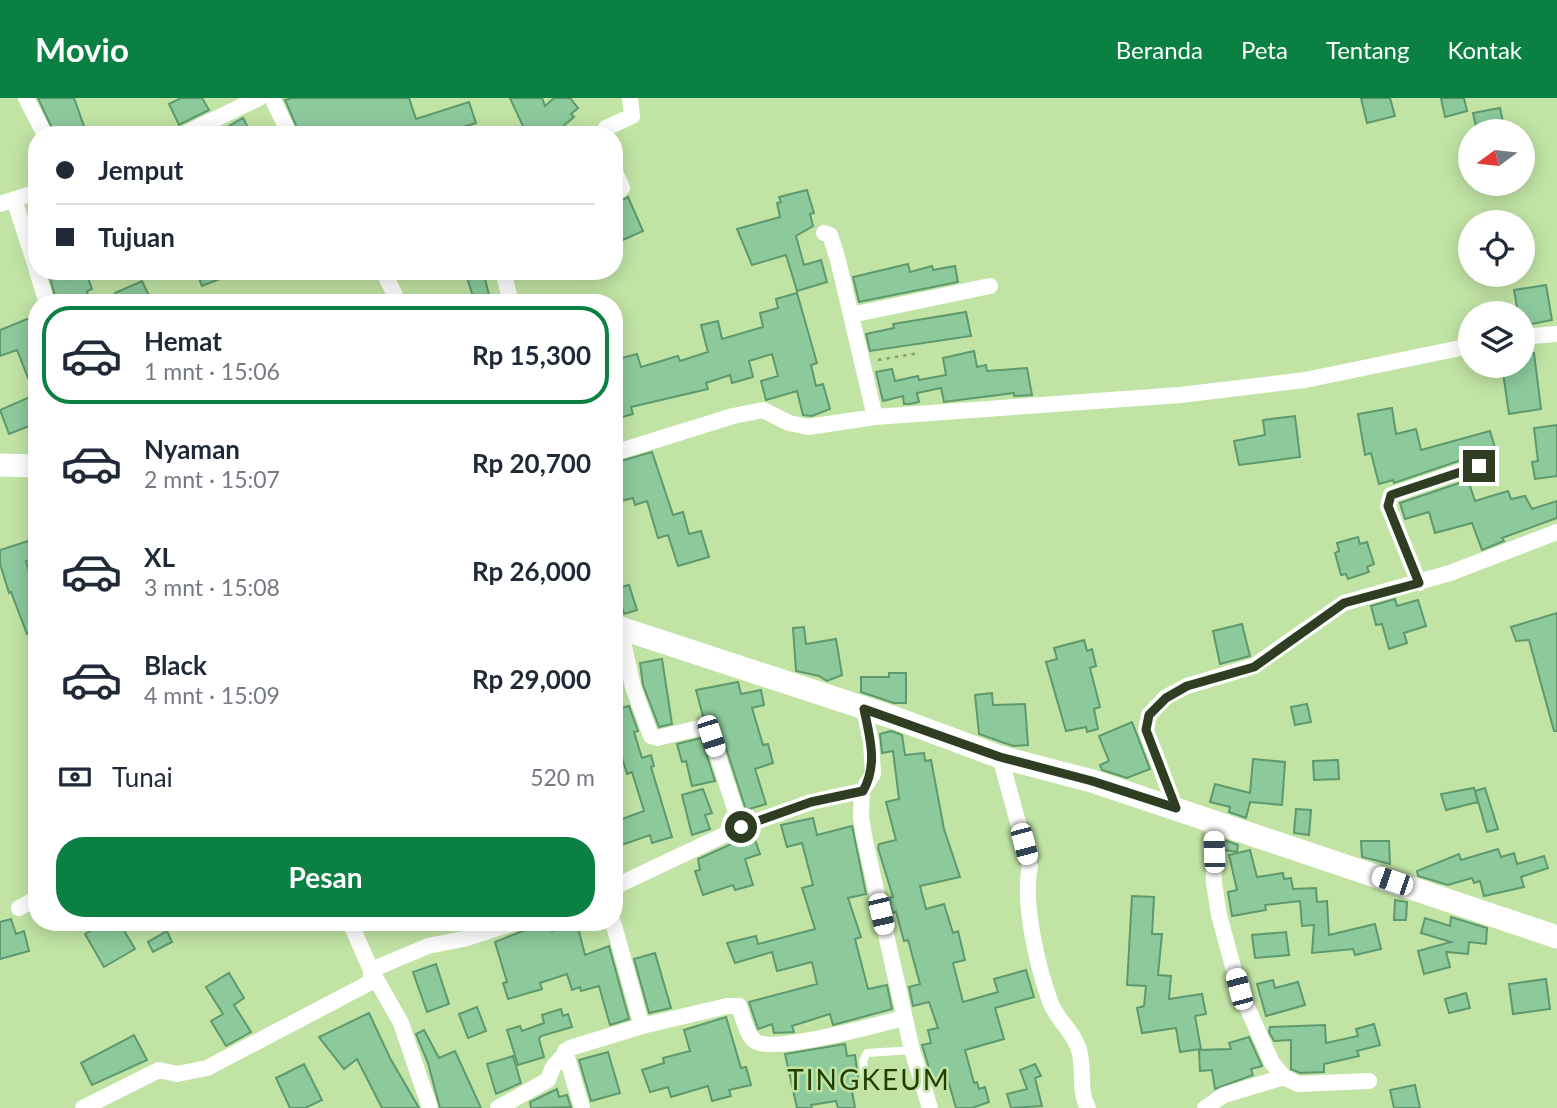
<!DOCTYPE html>
<html lang="id">
<meta charset="utf-8">
<style>
:root{--surface:#fff;--page:#f6f6f7;--text:#1f2937;--muted:#747a83;--line:#e0e1e3;--accent:#0b8043}
body{margin:0;font-family:Lato,sans-serif;background:var(--page);color:var(--text);height:100vh;display:flex;flex-direction:column;font-size:26px;white-space:nowrap}
*{box-sizing:border-box;margin:0}
p{font-size:23px;color:var(--muted)}
.icon{flex:none;width:38px;height:38px;fill:none;stroke:currentColor;stroke-width:2;stroke-linecap:round;stroke-linejoin:round}
.map{position:relative;flex:1;overflow:hidden}
.panel{position:absolute;left:28px;top:196px;width:595px;height:637px;display:flex;flex-direction:column;background:var(--surface);border-radius:28px;box-shadow:0 4px 18px #0003}
.panel>*{flex:none}
.hud{position:absolute;left:28px;top:28px;width:595px;height:154px;border-radius:28px;box-shadow:0 4px 18px #0003;display:grid;align-content:center;height:154px;padding:0 28px;background:var(--surface)}
.needle{width:46px;rotate:255deg}
.fabs{position:absolute;left:1458px;top:21px;display:grid;gap:14px}
.fabs a{display:grid;place-items:center;width:77px;height:77px;border-radius:50%;background:var(--surface);box-shadow:0 4px 18px #0003;font-size:35px}
.end{position:absolute;width:32px;height:32px;margin:-16px;border:9px solid #2f3d23;background:#fff;box-shadow:0 0 0 4px #fff}
.from{border-radius:50%}
.car{position:absolute;width:21px;height:42px;margin:-21px -10px;border-radius:9px;box-shadow:0 0 5px 2px #0007;background:linear-gradient(#fff 24%,#345 0 40%,#fff 0 76%,#345 0 86%,#fff 0)}
.hud b{display:flex;align-items:center;gap:24px;height:66px;font-size:26px}
.hud b+b{border-top:2px solid var(--line)}
.hud i{width:18px;height:18px;background:var(--text)}
ul{padding:12px 0 0;list-style:none}
li{display:flex;align-items:center;gap:21px;height:98px;margin:0 14px 10px;padding:0 14px;border:4px solid transparent;border-radius:28px}
li div{flex:1}
li b{display:block;font-size:26px}
li em{font-style:normal;font-weight:700}
li.on{border-color:var(--accent)}
li>.icon{width:63px;height:63px;stroke-width:1.5}
.pay{display:flex;align-items:center;gap:18px;height:77px;padding:0 28px;font-size:26px}
.pay p{margin-inline-start:auto}
.primary-button{display:flex;gap:14px;margin-top:auto;padding:14px 28px}
.primary-button a{flex:1;height:80px;border-radius:28px;background:var(--accent);color:#fff;font-size:28px;font-weight:700;line-height:80px;text-align:center}
header{display:flex;align-items:center;gap:42px;box-sizing:border-box;height:98px;padding:0 35px;background:var(--accent);color:#fff}
header strong{font-size:33px}
nav{display:flex;gap:38px;margin-inline-start:auto;font-size:24px}
.map>svg:first-child{display:block}
</style>
<header>
<strong>Movio</strong>
<nav><a>Beranda</a><a>Peta</a><a>Tentang</a><a>Kontak</a></nav>
</header>
<div class="map">
<svg width="1557" height="1010" viewBox="0 0 1557 1010">
<rect width="100%" height="100%" fill="#c1e4a5"/>
<!-- building -->
<path fill="#8cca9c" stroke="#5d996d" stroke-width="2" d="M38,0H74L86,34L55,37Z
M181,0H202L209,12L179,27L169,6Z
M292,0H409L416,21L469,4L476,25L447,34L448,37H300L285,2Z
M510,0H542L545,8L554,0H570L578,10L571,16L574,19L561,30L566,37H527Z
M1361,0H1390L1395,18L1367,25Z
M1441,0H1464L1467,13L1445,19Z
M1500,10L1505,33H1477L1473,15Z
M243,20L252,37H207L220,33Z
M807,92L814,115L810,116L813,128L796,138L804,167L821,162L827,184L797,193L786,157L752,167L737,131L780,119L777,105L781,104L779,99Z
M628,99L643,133L614,146V107Z
M908,166L910,174L932,168L933,172L955,168L958,184L859,204L853,179Z
M48,173H68L71,181L86,175L92,191L87,193L90,205H57Z
M196,173H237V174L202,188Z
M465,173H483L491,205H475Z
M142,183L149,198L134,205H119L115,195Z
M1546,187L1552,222L1522,228V215H1518L1514,192Z
M797,195L817,265L811,267L816,288L823,286L830,311L812,318L803,317L797,293L766,302L761,283L778,278L772,256L749,263L753,279L732,285L730,277L706,285L708,291L631,309L633,316L622,319L620,313L614,314V262L637,256L641,269L678,258L680,263L708,254L701,227L718,223L722,241L763,229L760,215L778,210L776,201Z
M966,214L971,238L870,253L866,236L894,230L893,226Z
M37,217V300H36L17,252L0,258V232Z
M974,253L977,269L986,267L987,273L1027,270L1032,297L1014,298V295L944,304L941,290L917,295L919,304L910,306H904L903,298L883,303L876,274L892,271L895,283L918,278L919,282L946,277L943,260Z
M1534,255L1541,311L1509,316L1502,268H1522V257Z
M32,298L37,311V325L9,336L0,312Z
M1392,310L1396,336L1416,331L1421,352L1490,333L1498,360L1489,363L1482,357H1476L1394,385L1393,382L1379,386L1371,355L1365,357L1358,316Z
M1295,318L1300,359L1239,367L1234,343L1265,337L1263,322Z
M1557,327V378L1535,381L1532,364L1538,363L1534,330Z
M652,354L673,417L683,414L689,436L701,433L709,459L678,468L668,437L658,440L647,403L635,407L633,400L614,405V365Z
M1468,382L1475,403L1508,393L1511,401L1525,398L1532,411L1557,403V420L1502,440L1504,443L1482,452L1472,425L1435,435L1429,414L1405,421L1400,405Z
M1358,439L1360,446L1367,444L1374,466L1367,469L1369,474L1348,481L1346,476L1341,477L1335,455L1339,453L1337,445Z
M28,443L33,461L26,463L34,493L37,492V533L27,536L11,494L9,495L0,466V452Z
M629,487L637,512L624,516L617,490Z
M1395,501L1397,508L1418,502L1426,528L1404,535L1407,545L1389,551L1382,526L1376,527L1371,508Z
M1557,515V633H1554L1529,542L1516,543L1511,529Z
M1242,526L1250,558L1220,566L1213,533Z
M804,529L806,546L836,541L842,577L827,583L819,578L796,573L793,530Z
M1084,542L1087,553L1092,551L1096,568L1090,570L1100,609L1094,611L1098,631L1087,634L1086,629L1066,633L1046,564L1057,561L1054,550Z
M662,561L672,626L659,629L643,587L640,565Z
M889,575H906V605H894L861,594V579H889Z
M738,584L741,596L761,592L764,607L752,610L763,647L768,646L773,665L755,671L766,706L746,712L718,625L711,618H703L696,592Z
M992,595L993,607L1025,606L1028,647L1013,648L979,636L975,597Z
M1307,606L1311,624L1295,627L1291,609Z
M629,608L638,633L634,634L642,660L651,657L654,668L651,669L672,739L652,745L650,737L619,748L614,724L644,713L632,674L627,676L614,633V612Z
M1132,624L1150,671L1127,680L1102,672L1100,667L1109,663L1099,638Z
M891,633L902,637L905,657L924,655L925,663L931,662L944,731L960,779L920,788L926,811L944,806L953,835L958,833L965,862L953,865L963,904L998,894L994,881L1026,872L1034,899L995,910L1004,941L965,952L974,985L977,984L979,991L985,989L989,1004L972,1010H956L948,982L934,986L922,947L931,945L928,932L938,930L929,904L913,908L909,889L920,886L908,842L904,843L896,814L892,815L889,800L893,799L878,750L879,746L896,742L886,704L899,701L893,653L882,655L880,636Z
M701,640L715,683L692,688L686,663L682,664L677,646Z
M1253,661L1285,664L1282,707L1250,704L1246,720L1229,714L1230,709L1210,704L1215,686L1250,695Z
M1338,662L1339,681L1314,682L1313,663Z
M1474,690L1478,704L1446,712L1441,696Z
M1485,690L1498,731L1487,734L1475,693Z
M703,691L712,715L705,717L710,731L692,737L682,697Z
M1296,711L1311,712L1309,737L1294,735Z
M813,720L817,737L852,728L866,796L848,800L861,839L855,841L868,891L887,887L892,911L833,927L830,916L792,928L794,934L774,935L772,926L758,931L749,904L817,886L812,864L777,873L772,854L735,865L727,845L756,838L758,846L815,831L802,790L813,787L802,745L787,749L781,727Z
M753,736L760,756L745,761L753,787L735,792L733,787L703,797L695,773L700,772L698,761Z
M1224,742L1238,747L1237,754L1224,752Z
M1361,743H1389L1390,766L1362,759Z
M1498,751L1501,759L1514,755L1517,766L1544,758L1548,770L1521,779L1524,789L1484,798L1480,783L1474,785L1472,780L1448,787L1418,778L1417,773L1459,756L1461,762Z
M1250,752L1257,779L1283,775L1284,781L1291,780L1293,791L1316,790L1317,804L1327,803L1329,837L1375,826L1381,851L1355,857L1353,851L1312,855L1314,827L1302,828L1300,803L1265,807L1266,812L1232,818L1228,794L1237,792L1229,757Z
M1132,798L1154,799L1152,836H1162L1158,877L1171,878L1169,901L1202,896L1206,916L1195,918L1201,951L1180,954L1176,930L1142,935L1137,910L1144,908L1146,888L1127,887Z
M1395,802L1407,804L1406,822H1394Z
M1451,819L1487,830L1486,846L1469,844L1468,856L1446,854L1450,869L1424,876L1418,853L1451,844L1421,835L1425,820L1450,828Z
M11,821L16,836L24,833L29,853L0,861V824Z
M105,824H119L135,851L104,869L85,836Z
M545,824H549L552,833L577,826L585,857L609,848L629,921L610,927L599,888L581,893L580,889L572,892L567,876L540,885L542,891L508,901L503,885L507,884L495,844Z
M167,833L172,844L153,854L148,844Z
M1286,834L1289,857L1255,860L1252,837Z
M655,855L671,910L649,915L634,861Z
M436,866L449,906L427,914L413,874Z
M229,875L244,900L234,907L251,934L226,948L211,923L223,916L206,889Z
M1546,881L1550,911L1513,916L1509,886Z
M1273,882L1275,890L1298,884L1305,907L1266,918L1257,886Z
M1466,895L1470,910L1449,915L1445,901Z
M477,909L486,933L468,940L459,916Z
M561,911L563,918L568,916L572,929L541,938L539,941L544,959L518,967L507,932L520,928L522,933L544,925L542,917Z
M369,915L390,960L419,1010H382L357,961L344,971L319,939Z
M726,919L741,970L746,969L751,987L729,992L731,998L712,1003L708,988L671,999L668,989L650,994L642,972L664,965L663,960L690,953L684,932Z
M1374,926L1380,947L1357,953L1359,958L1324,966V974L1300,975L1291,971V942L1274,943L1269,934L1270,929L1325,927L1326,945L1358,938L1356,931Z
M424,932L439,960L455,953L481,1010H440L428,965L416,936Z
M134,937L147,962L92,987L81,965Z
M1249,939L1262,968L1251,971L1253,977L1215,991L1212,972L1200,973L1199,952L1231,951L1229,945Z
M845,946L847,958L855,957L859,986L851,987L855,1010H838L836,1003L811,1007L812,1010H797L785,956Z
M608,954L620,995L591,1003L579,962Z
M513,958L521,985L496,996L487,966Z
M304,966L322,1002L305,1010H290L276,980Z
M1035,966L1041,978L1035,980L1042,1008L1011,1010L1007,996L1027,991L1020,972Z
M1415,987L1420,1010H1394L1390,992Z
M557,991L559,999L567,997L571,1009L531,1010L530,1004Z"/>
<g fill="none" stroke-linecap="round" stroke-linejoin="round">
<!-- path -->
<path stroke="#85a070" stroke-width="2.5" stroke-dasharray="3.5 5" stroke-linecap="butt" d="M878,262L919,255"/>
<!-- lane -->
<path stroke="#fff" stroke-width="8" d="M865,980L863,963L867,955L912,952"/>
<!-- street -->
<path stroke="#fff" stroke-width="16" d="M26,0L45,37
M272,0L290,37
M182,37L259,0
M602,37L606,30L632,18L630,0
M614,71L622,90L614,97
M14,101L37,172
M0,106L37,94
M824,135L830,137L838,162L875,319
M37,173L47,205
M383,173L399,205
M503,173L511,205
M851,217L990,188
M1522,239L1557,236
M614,355L733,318L763,312L789,325L808,329L875,319L1180,297L1305,282L1470,248
M1419,485L1388,408L1391,397L1479,367
M620,530L633,589L651,638L657,640L708,628L741,729
M864,612L871,644L873,676L862,693L861,719L864,738L912,952L930,1010
M1000,659L1030,768C1022,805 1038,871 1051,906C1058,923 1074,934 1079,952C1085,971 1078,993 1088,1010
M1176,711L1146,632L1149,617L1166,599L1187,588L1254,568L1344,505L1450,475L1557,434
M1213,724L1214,785L1219,817L1239,891L1272,965L1284,979L1298,986L1369,983
M614,789L741,729L811,704L862,693
M19,810L37,800
M350,824L371,872L401,925L430,1010
M613,824L642,928
M565,953L582,1010
M83,1010L159,972L177,976L207,970L371,884V872L428,848L463,841L517,824
M498,1010L548,982L553,969L570,950L642,928L727,908H739C743,918 746,937 755,943C772,956 880,926 904,920
M1205,1010L1224,997L1284,979"/>
<!-- secondary -->
<path stroke="#fff" stroke-width="23" d="M0,367L37,368
M614,528L895,620L1000,659L1092,683L1557,839"/>
</g>
<g fill="none" stroke-linecap="round" stroke-linejoin="round">
<!-- route -->
<path stroke="#2f3d23" stroke-width="9" d="M741,729L811,704L863,693C878,667 870,640 864,611L1000,659L1092,683L1176,710L1146,632L1149,617L1166,600L1187,588L1254,569L1344,505L1419,485L1388,408L1391,397L1479,368"/>
</g>
<g text-anchor="middle" stroke-width="5" stroke-linejoin="round" paint-order="stroke">
<!-- quarter labels -->
<g font-size="28" letter-spacing="2" fill="#233f00" stroke="#c1e4a5">
<text x="869" y="992">TINGKEUM</text>
</g>
</g>
</svg>
<div class="fabs">
<a><svg class="needle" viewBox="-14 -14 28 28"><path d="M0-13l5 13h-10z" fill="#e53935"/><path d="M0 13l5-13h-10z" fill="#747a83"/></svg></a>
<a><svg class="icon" aria-label="locate" viewBox="0 0 24 24"><circle cx="12" cy="12" r="6"/><path d="M12 2v4M12 18v4M2 12h4M18 12h4"/></svg></a>
<a><svg class="icon" aria-label="layers" viewBox="0 0 24 24"><path d="M12 4l9 5-9 5-9-5zM3 14l9 5 9-5"/></svg></a>
</div>
<i class="end from" style="left:741px;top:729px"></i>
<i class="end" style="left:1479px;top:368px"></i>
<i class="car" style="left:711px;top:638px;rotate:162deg"></i>
<i class="car" style="left:1024px;top:746px;rotate:165deg"></i>
<i class="car" style="left:1214px;top:754px;rotate:358deg"></i>
<i class="car" style="left:1392px;top:783px;rotate:289deg"></i>
<i class="car" style="left:881px;top:816px;rotate:167deg"></i>
<i class="car" style="left:1239px;top:891px;rotate:345deg"></i>
<div class="hud">
<b><i class="from"></i>Jemput</b>
<b><i></i>Tujuan</b>
</div>
<section class="panel">
<ul>
<li class="on"><svg class="icon" aria-label="car" viewBox="0 0 24 24"><path d="M5 17H2v-5l4-1 3-4h7l3 4 3 1v5h-3M9 17h6M6 11h13"/><circle cx="7" cy="17" r="2"/><circle cx="17" cy="17" r="2"/></svg><div><b>Hemat</b><p>1 mnt · 15:06</p></div><em>Rp 15,300</em></li>
<li><svg class="icon" aria-label="car" viewBox="0 0 24 24"><path d="M5 17H2v-5l4-1 3-4h7l3 4 3 1v5h-3M9 17h6M6 11h13"/><circle cx="7" cy="17" r="2"/><circle cx="17" cy="17" r="2"/></svg><div><b>Nyaman</b><p>2 mnt · 15:07</p></div><em>Rp 20,700</em></li>
<li><svg class="icon" aria-label="car" viewBox="0 0 24 24"><path d="M5 17H2v-5l4-1 3-4h7l3 4 3 1v5h-3M9 17h6M6 11h13"/><circle cx="7" cy="17" r="2"/><circle cx="17" cy="17" r="2"/></svg><div><b>XL</b><p>3 mnt · 15:08</p></div><em>Rp 26,000</em></li>
<li><svg class="icon" aria-label="car" viewBox="0 0 24 24"><path d="M5 17H2v-5l4-1 3-4h7l3 4 3 1v5h-3M9 17h6M6 11h13"/><circle cx="7" cy="17" r="2"/><circle cx="17" cy="17" r="2"/></svg><div><b>Black</b><p>4 mnt · 15:09</p></div><em>Rp 29,000</em></li>
</ul>
<div class="pay"><svg class="icon" aria-label="cash" viewBox="0 0 24 24"><path d="M3 7h18v10H3z"/><circle cx="12" cy="12" r="2"/></svg>Tunai<p>520 m</p></div>
<div class="primary-button"><a>Pesan</a></div>
</section>
</div>
